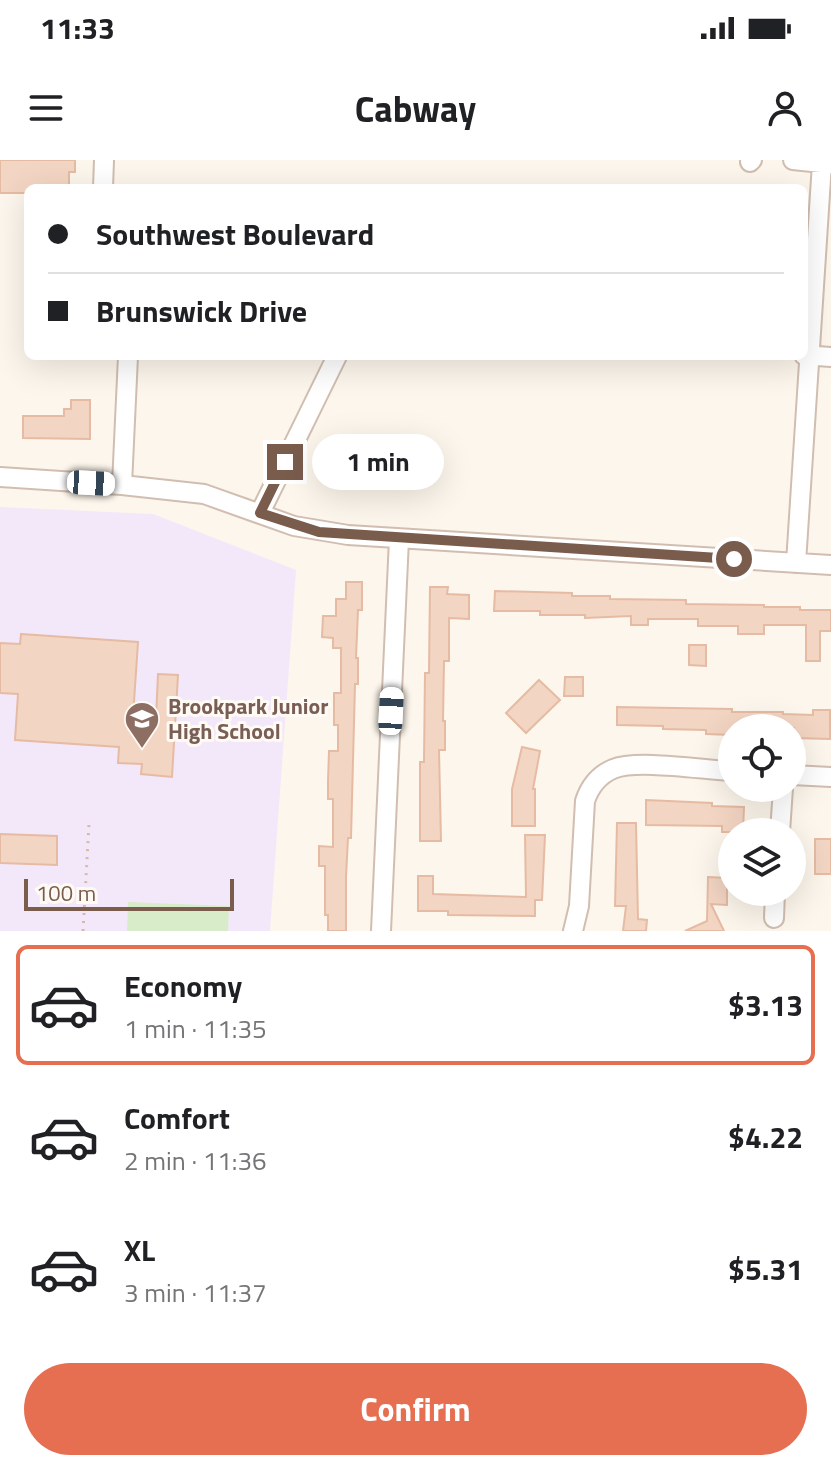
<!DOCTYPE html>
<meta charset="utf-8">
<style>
:root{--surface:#fff;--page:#f2f2f2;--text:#202124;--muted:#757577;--line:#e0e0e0;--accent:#e76f51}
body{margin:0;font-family:"Titillium Web",sans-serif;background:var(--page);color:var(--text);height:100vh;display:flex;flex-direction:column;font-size:30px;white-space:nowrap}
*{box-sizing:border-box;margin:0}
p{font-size:26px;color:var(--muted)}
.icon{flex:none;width:44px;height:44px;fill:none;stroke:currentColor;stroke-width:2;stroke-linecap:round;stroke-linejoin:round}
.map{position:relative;height:771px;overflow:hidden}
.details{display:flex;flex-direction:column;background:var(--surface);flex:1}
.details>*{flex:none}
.guide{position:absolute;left:24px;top:24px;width:784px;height:176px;border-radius:12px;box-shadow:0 8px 32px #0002;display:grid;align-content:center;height:176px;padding:0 24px;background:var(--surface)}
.controls{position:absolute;left:718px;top:554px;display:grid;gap:16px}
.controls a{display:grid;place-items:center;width:88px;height:88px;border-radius:50%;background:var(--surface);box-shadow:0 8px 32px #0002;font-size:40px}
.scale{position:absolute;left:24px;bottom:20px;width:210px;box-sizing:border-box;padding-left:8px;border:4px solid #7a5c4d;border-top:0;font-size:22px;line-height:28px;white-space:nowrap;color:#7a5c4d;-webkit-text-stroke:6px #fffaf3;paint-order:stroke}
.end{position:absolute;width:36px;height:36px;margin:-18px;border:10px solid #7a5c4d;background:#fff;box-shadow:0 0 0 4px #fff}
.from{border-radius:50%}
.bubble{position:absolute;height:56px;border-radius:28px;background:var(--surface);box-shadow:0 8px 32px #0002;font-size:26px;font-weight:700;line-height:56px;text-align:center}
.car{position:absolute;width:24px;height:48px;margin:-24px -12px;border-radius:10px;box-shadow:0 0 6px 2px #0007;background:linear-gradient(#fff 24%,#345 0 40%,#fff 0 76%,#345 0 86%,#fff 0)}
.guide b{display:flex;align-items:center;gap:28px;height:76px;font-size:30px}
.guide b+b{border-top:2px solid var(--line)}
.guide i{width:20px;height:20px;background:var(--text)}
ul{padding:14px 0 0;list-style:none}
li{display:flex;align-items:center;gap:24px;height:120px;margin:0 16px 12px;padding:0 8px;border:4px solid transparent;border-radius:12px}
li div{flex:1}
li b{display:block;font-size:30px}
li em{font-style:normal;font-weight:700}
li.on{border-color:var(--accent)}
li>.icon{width:72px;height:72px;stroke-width:1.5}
.cta{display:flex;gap:16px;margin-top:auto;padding:16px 24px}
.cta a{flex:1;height:92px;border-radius:48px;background:var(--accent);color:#fff;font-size:32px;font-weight:700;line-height:92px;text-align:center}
.status{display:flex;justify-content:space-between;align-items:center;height:56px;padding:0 40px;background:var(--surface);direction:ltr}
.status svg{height:22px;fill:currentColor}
header{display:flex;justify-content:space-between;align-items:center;height:104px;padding:0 24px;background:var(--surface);font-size:36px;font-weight:700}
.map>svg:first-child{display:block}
</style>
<div class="status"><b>11:33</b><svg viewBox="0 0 49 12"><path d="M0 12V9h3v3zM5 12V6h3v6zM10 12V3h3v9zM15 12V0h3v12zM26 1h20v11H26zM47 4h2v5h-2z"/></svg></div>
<header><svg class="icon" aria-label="menu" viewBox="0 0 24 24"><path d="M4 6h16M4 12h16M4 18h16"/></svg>Cabway<svg class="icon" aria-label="person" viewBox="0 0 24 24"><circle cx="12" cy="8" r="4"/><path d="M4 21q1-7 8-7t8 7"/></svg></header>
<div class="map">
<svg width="831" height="771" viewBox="0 0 831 771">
<rect width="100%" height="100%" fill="#fdf6ec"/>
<!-- education -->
<path fill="#f3e8fa" d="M0,347L153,354L296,410L270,771H0Z"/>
<!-- green -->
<path fill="#d8ecc9" d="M128,742L229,746L228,771H127Z"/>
<!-- building -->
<path fill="#f3d5c3" stroke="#e6bba3" stroke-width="2" d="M0,0H75V12H69V28H28V33H0Z
M71,240H90V279L23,278V256H64V249H71Z
M346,422H362V450H358L356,498H358V524H355L351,678H348L346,717V771H328V755H325V706H319V686L333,687V639H328V621L329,591H338V565H334V533H341V488H333V478L322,477L323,456H336V439H346Z
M430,427H448L447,434L469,435V459L449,458V501H444L443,561H445V590H439L441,681H420V602H424L425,513H429Z
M495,431L572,433V436H610V439L686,440V444L764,445V447H800V450H831V471H820V501H806V465H764V474H738V466H698V459H648V465H631V456L585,458V455H540V451H494Z
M21,474L138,482L133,557L156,558L158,514L178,515L172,617L141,614L142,604L118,603L119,587L15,580L18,534L0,533V483L20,484Z
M689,485H706V506L689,505Z
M565,517H583V536H564Z
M539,520L560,540L526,573L506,553Z
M617,547L732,549V552H783V554L813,555V550H830V579L793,578L794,568H732V575L706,574V570L663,569V566L617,565Z
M522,587L540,591L533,629H535V666H512V629Z
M646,640L712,643V646L744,647L743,672H722V666L646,665Z
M617,663H636L638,759L647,760L646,771H623L626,746H615Z
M0,674L57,676V705L0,703Z
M525,675H545L542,740H535V756L448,755V751H418V716H433V734L526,737Z
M815,679H831V714H815Z
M708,717L727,718V745L711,744L724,771H685L707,761Z"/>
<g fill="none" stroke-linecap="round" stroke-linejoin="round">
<defs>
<path id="minor" d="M793,0L831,4
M750,2L752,0
M103,28L104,0
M804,195L831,197
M0,317L122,325L204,334L294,366L348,375L831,405
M122,325L128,196
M260,353L337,196
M796,403L822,3
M792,615L831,617
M780,672L783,628
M774,758L775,732
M381,771L399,379
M573,771L579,746L585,641C590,626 599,615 613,609C637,599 704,610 732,611"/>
</defs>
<!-- minor casing -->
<use href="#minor" stroke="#d1beb0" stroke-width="22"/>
<!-- path -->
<path stroke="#d9b8a5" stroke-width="3" stroke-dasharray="2 6" stroke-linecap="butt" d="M83,771L89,664"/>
<!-- minor -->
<use href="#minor" stroke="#fff" stroke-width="18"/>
</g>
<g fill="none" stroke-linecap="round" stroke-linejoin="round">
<!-- route -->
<path stroke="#7a5c4d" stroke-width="10" d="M285,302L260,353L319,372L734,399"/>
</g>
<!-- icons -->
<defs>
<symbol id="school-pin" viewBox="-11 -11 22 30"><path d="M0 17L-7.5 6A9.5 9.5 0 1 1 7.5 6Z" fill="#8d6e63" stroke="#fffaf3"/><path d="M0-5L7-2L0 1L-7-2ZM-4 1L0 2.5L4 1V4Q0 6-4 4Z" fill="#fff"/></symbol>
</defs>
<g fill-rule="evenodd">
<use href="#school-pin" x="122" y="539" width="40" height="54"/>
</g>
<g text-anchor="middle" stroke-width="6" stroke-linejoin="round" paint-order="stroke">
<!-- education labels -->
<g font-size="22" font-weight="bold" fill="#785e54" stroke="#fffaf3" text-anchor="start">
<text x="168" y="554">Brookpark Junior<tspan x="168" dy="25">High School</tspan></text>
</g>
</g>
</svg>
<div class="controls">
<a><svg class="icon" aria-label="locate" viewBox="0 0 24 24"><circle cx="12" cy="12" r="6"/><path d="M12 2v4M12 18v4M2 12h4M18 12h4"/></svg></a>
<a><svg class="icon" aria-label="layers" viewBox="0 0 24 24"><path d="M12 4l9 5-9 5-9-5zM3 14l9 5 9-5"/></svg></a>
</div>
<div class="scale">100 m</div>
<i class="end from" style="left:734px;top:399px"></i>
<i class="end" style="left:285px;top:302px"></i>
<div class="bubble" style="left:312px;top:274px;width:132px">1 min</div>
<i class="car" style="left:91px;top:323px;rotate:93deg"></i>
<i class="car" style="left:391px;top:551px;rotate:3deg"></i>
<div class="guide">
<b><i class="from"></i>Southwest Boulevard</b>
<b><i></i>Brunswick Drive</b>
</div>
</div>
<section class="details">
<ul>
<li class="on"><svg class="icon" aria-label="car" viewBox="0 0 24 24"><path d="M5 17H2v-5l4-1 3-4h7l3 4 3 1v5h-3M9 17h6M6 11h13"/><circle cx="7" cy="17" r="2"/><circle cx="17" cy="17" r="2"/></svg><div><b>Economy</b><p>1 min · 11:35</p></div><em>$3.13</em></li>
<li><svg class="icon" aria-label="car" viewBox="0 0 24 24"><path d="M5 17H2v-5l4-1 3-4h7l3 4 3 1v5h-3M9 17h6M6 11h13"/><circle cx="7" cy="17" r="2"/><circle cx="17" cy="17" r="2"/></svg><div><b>Comfort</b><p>2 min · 11:36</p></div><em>$4.22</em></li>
<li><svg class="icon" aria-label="car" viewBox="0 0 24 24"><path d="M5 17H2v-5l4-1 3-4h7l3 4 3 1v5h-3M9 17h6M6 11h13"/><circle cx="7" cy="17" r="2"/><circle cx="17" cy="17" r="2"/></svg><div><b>XL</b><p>3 min · 11:37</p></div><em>$5.31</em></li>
</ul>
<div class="cta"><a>Confirm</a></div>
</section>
